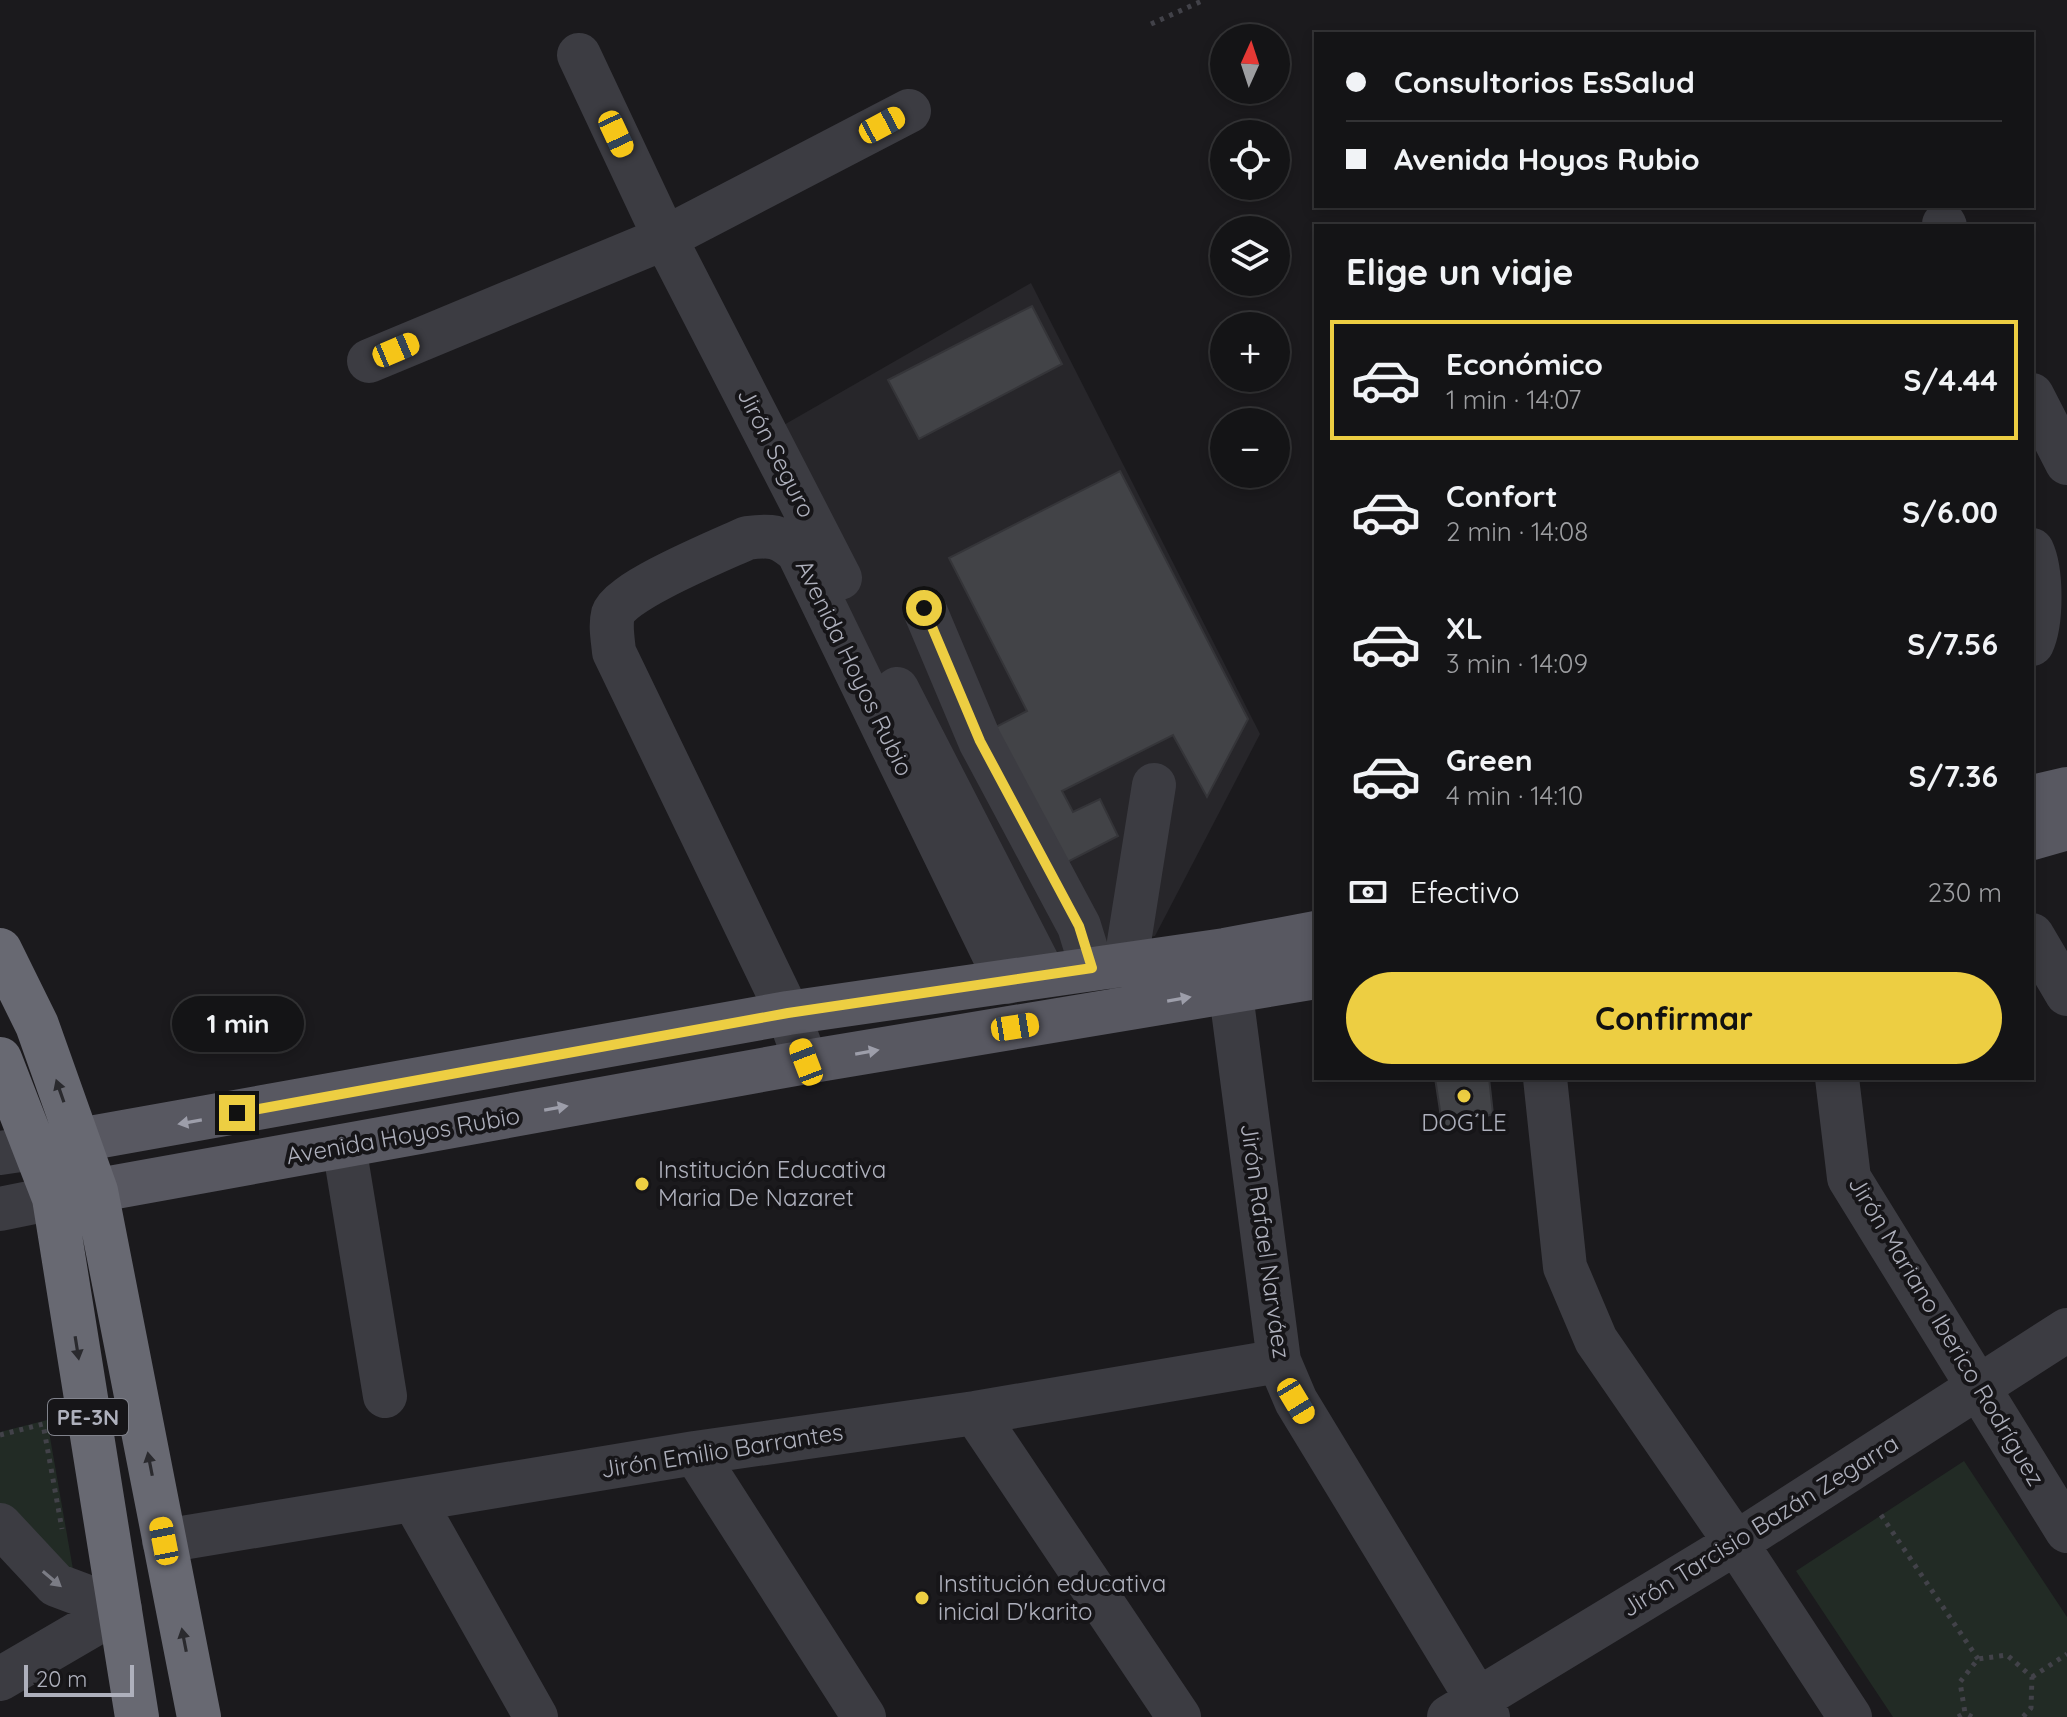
<!DOCTYPE html>
<html lang="es">
<meta charset="utf-8">
<style>
:root{--surface:#141416;--page:#212123;--text:#f1f3f6;--muted:#9d9ea1;--line:#333335;--accent:#edce42}
body{margin:0;font-family:Quicksand,sans-serif;background:var(--page);color:var(--text);height:100vh;display:flex;flex-direction:column;font-size:30px;white-space:nowrap}
*{box-sizing:border-box;margin:0}
p{font-size:26px;color:var(--muted)}
.icon{flex:none;width:44px;height:44px;fill:none;stroke:currentColor;stroke-width:2;stroke-linecap:round;stroke-linejoin:round}
.map{position:relative;flex:1;overflow:hidden}
.drawer{position:absolute;left:1314px;top:224px;width:720px;height:856px;display:flex;flex-direction:column;background:var(--surface);border-radius:0px;box-shadow:0 4px 12px #0003,0 0 0 2px var(--line)}
.drawer>*{flex:none}
.banner{position:absolute;left:1314px;top:32px;width:720px;height:176px;border-radius:0px;box-shadow:0 4px 12px #0003,0 0 0 2px var(--line);display:grid;align-content:center;height:176px;padding:0 32px;background:var(--surface)}
.needle{width:52px;rotate:3deg}
.controls{position:absolute;left:1210px;top:24px;display:grid;gap:16px}
.controls a{display:grid;place-items:center;width:80px;height:80px;border-radius:50%;background:var(--surface);box-shadow:0 4px 12px #0003,0 0 0 2px var(--line);font-size:40px}
.scale{position:absolute;left:24px;bottom:20px;width:110px;box-sizing:border-box;padding-left:8px;border:4px solid #aeb0bc;border-top:0;font-size:22px;line-height:28px;white-space:nowrap;color:#aeb0bc;-webkit-text-stroke:6px #161518;paint-order:stroke}
.end{position:absolute;width:36px;height:36px;margin:-18px;border:10px solid #edce42;background:#111;box-shadow:0 0 0 4px #111}
.from{border-radius:50%}
.bubble{position:absolute;height:56px;border-radius:28px;background:var(--surface);box-shadow:0 4px 12px #0003,0 0 0 2px var(--line);font-size:26px;font-weight:700;line-height:56px;text-align:center}
.car{position:absolute;width:24px;height:48px;margin:-24px -12px;border-radius:10px;box-shadow:0 0 6px 2px #0007;background:linear-gradient(#f5c518 24%,#345 0 40%,#f5c518 0 76%,#345 0 86%,#f5c518 0)}
.banner b{display:flex;align-items:center;gap:28px;height:76px;font-size:30px}
.banner b+b{border-top:2px solid var(--line)}
.banner i{width:20px;height:20px;background:var(--text)}
ul{padding:0;list-style:none}
li{display:flex;align-items:center;gap:24px;height:120px;margin:0 16px 12px;padding:0 16px;border:4px solid transparent;border-radius:0px}
li div{flex:1}
li b{display:block;font-size:30px}
li em{font-style:normal;font-weight:700}
li.current{border-color:var(--accent)}
li>.icon{width:72px;height:72px;stroke-width:1.5}
h2{padding:0 32px;font-size:36px;line-height:96px}
.pay{display:flex;align-items:center;gap:20px;height:88px;padding:0 32px;font-size:30px}
.pay p{margin-inline-start:auto}
.button{display:flex;gap:16px;margin-top:auto;padding:16px 32px}
.button a{flex:1;height:92px;border-radius:48px;background:var(--accent);color:#111;font-size:32px;font-weight:700;line-height:92px;text-align:center}
.map>svg:first-child{display:block}
</style>
<div class="map">
<svg width="2067" height="1717" viewBox="0 0 2067 1717">
<rect width="100%" height="100%" fill="#1b1a1d"/>
<!-- built -->
<path fill="#27262a" d="M1031,283L1260,734L1155,936L1020,959L761,438Z"/>
<!-- green -->
<path fill="#222b25" d="M47,1420L74,1575L0,1515V1432Z
M1964,1461L2067,1617V1717H1893L1796,1571Z"/>
<!-- building -->
<path fill="#424347" stroke="#353539" stroke-width="2" d="M1032,306L1062,364L919,439L888,380Z
M1120,471L1248,719L1207,797L1173,735L1062,791L1073,812L1100,799L1118,836L1052,870L982,734L1027,711L949,558Z
M1435,1078H1489L1493,1114L1443,1130Z"/>
<g fill="none" stroke-linecap="round" stroke-linejoin="round">
<!-- path -->
<path stroke="#424249" stroke-width="5" stroke-dasharray="4 6" stroke-linecap="butt" d="M1151,24L1204,0
M0,1435L43,1424L62,1529
M1881,1515L1978,1659
M2032,1677L2067,1654
M1958,1717L1965,1713
M1972,1717L1965,1713L1960,1682L1978,1659L2007,1655L2032,1677L2031,1708L2023,1717"/>
<!-- minor -->
<path stroke="#3c3c42" stroke-width="44" d="M579,55L665,238L840,578
M1944,224L1945,226
M369,361L665,238L909,111
M2032,395L2067,463
M2032,550C2042,571 2042,623 2032,644
M924,608L980,741L1079,926L1092,968
M897,689L1044,975
M2032,935L2067,994
M1226,956L1279,1361L1296,1401L1488,1717
M1134,1000L1128,963L1129,942L1154,785
M806,1062L788,1013L614,652C613,640 610,626 613,614C620,591 721,550 747,538C771,535 779,535 798,552L1007,982
M1545,1078L1565,1267L1596,1340L1736,1543L1850,1717
M1837,1078L1849,1178L2067,1531
M344,1146L385,1396
M0,1153L34,1148
M0,1209L54,1198
M975,1413L1179,1717
M695,1453L864,1717
M414,1501L536,1717
M0,1525L56,1585L120,1609
M164,1541L695,1453L975,1413L1279,1361
M0,1679L120,1609
M1449,1717L1736,1543L2067,1330"/>
<!-- major -->
<path stroke="#585861" stroke-width="44" d="M2032,797L2067,789
M2032,838L2067,828
M40,1147L788,1013L1225,950L1316,933
M60,1197L806,1062L1316,977"/>
<!-- highway -->
<path stroke="#686972" stroke-width="44" d="M0,950L37,1025L96,1191L199,1717
M0,1059L54,1198L137,1717"/>
</g>
<!-- one-way arrows -->
<defs><path id="oneway-solid" d="M-6-.8H1V-3.2L6.5 0L1 3.2V.8H-6Z" transform="scale(2)"/></defs>
<g fill="#9d9eaa">
<use href="#oneway-solid" transform="translate(1179 999) rotate(-10)"/>
<use href="#oneway-solid" transform="translate(867 1052) rotate(-10)"/>
<use href="#oneway-solid" transform="translate(556 1108) rotate(-10)"/>
<use href="#oneway-solid" transform="translate(190 1122) rotate(170)"/>
</g>
<g fill="#2a2a2e">
<use href="#oneway-solid" transform="translate(60 1091) rotate(-109)"/>
<use href="#oneway-solid" transform="translate(77 1348) rotate(81)"/>
<use href="#oneway-solid" transform="translate(150 1464) rotate(-101)"/>
<use href="#oneway-solid" transform="translate(184 1640) rotate(-101)"/>
</g>
<use fill="#7b7c85" href="#oneway-solid" transform="translate(52 1579) rotate(40)"/>
<g fill="none" stroke-linecap="round" stroke-linejoin="round">
<!-- route -->
<path stroke="#edce42" stroke-width="10" d="M237,1113L788,1013L1092,968L1079,926L980,741L924,608"/>
</g>
<!-- markers -->
<g fill="#edce42" stroke="#161518" stroke-width="3">
<circle cx="1464" cy="1096" r="8"/>
<circle cx="642" cy="1184" r="8"/>
<circle cx="922" cy="1598" r="8"/>
</g>
<g text-anchor="middle" stroke-width="8" stroke-linejoin="round" paint-order="stroke">
<!-- shield labels -->
<rect fill="#161518" stroke="#80828b" stroke-width="2" x="48" y="1399" width="80" height="36" rx="6"/>
<g font-size="22" font-weight="bold" fill="#aeb0bc">
<text x="88" y="1425">PE-3N</text>
</g>
<!-- street labels -->
<g font-size="24" fill="#aeb0bc" stroke="#161518">
<text transform="translate(776 453) rotate(63)" y="8">Jirón Seguro</text>
<text transform="translate(854 668) rotate(64)" y="8">Avenida Hoyos Rubio</text>
<text transform="translate(403 1136) rotate(-10)" y="8">Avenida Hoyos Rubio</text>
<text transform="translate(1265 1241) rotate(82)" y="8">Jirón Rafael Narváez</text>
<text transform="translate(1946 1331) rotate(59)" y="8">Jirón Mariano Iberico Rodríguez</text>
<text transform="translate(722 1451) rotate(-9)" y="8">Jirón Emilio Barrantes</text>
<text transform="translate(1760 1526) rotate(-32)" y="8">Jirón Tarcisio Bazán Zegarra</text>
</g>
<!-- poi labels -->
<g font-size="24" fill="#aeb0bc" stroke="#161518" text-anchor="start">
<text x="1464" y="1131" text-anchor="middle">DOG´LE</text>
<text x="658" y="1178">Institución Educativa<tspan x="658" dy="28">Maria De Nazaret</tspan></text>
<text x="938" y="1592">Institución educativa<tspan x="938" dy="28">inicial D'karito</tspan></text>
</g>
</g>
</svg>
<div class="controls">
<a><svg class="needle" viewBox="-14 -14 28 28"><path d="M0-13l5 13h-10z" fill="#e53935"/><path d="M0 13l5-13h-10z" fill="#9d9ea1"/></svg></a>
<a><svg class="icon" aria-label="locate" viewBox="0 0 24 24"><circle cx="12" cy="12" r="6"/><path d="M12 2v4M12 18v4M2 12h4M18 12h4"/></svg></a>
<a><svg class="icon" aria-label="layers" viewBox="0 0 24 24"><path d="M12 4l9 5-9 5-9-5zM3 14l9 5 9-5"/></svg></a>
<a>+</a>
<a>−</a>
</div>
<div class="scale">20 m</div>
<i class="end from" style="left:924px;top:608px"></i>
<i class="end" style="left:237px;top:1113px"></i>
<div class="bubble" style="left:172px;top:996px;width:132px">1 min</div>
<i class="car" style="left:882px;top:125px;rotate:62deg"></i>
<i class="car" style="left:616px;top:134px;rotate:155deg"></i>
<i class="car" style="left:396px;top:350px;rotate:67deg"></i>
<i class="car" style="left:1015px;top:1027px;rotate:81deg"></i>
<i class="car" style="left:806px;top:1062px;rotate:339deg"></i>
<i class="car" style="left:1296px;top:1401px;rotate:149deg"></i>
<i class="car" style="left:164px;top:1541px;rotate:349deg"></i>
<div class="banner">
<b><i class="from"></i>Consultorios EsSalud</b>
<b><i></i>Avenida Hoyos Rubio</b>
</div>
<section class="drawer">
<h2>Elige un viaje</h2>
<ul>
<li class="current"><svg class="icon" aria-label="car" viewBox="0 0 24 24"><path d="M5 17H2v-5l4-1 3-4h7l3 4 3 1v5h-3M9 17h6M6 11h13"/><circle cx="7" cy="17" r="2"/><circle cx="17" cy="17" r="2"/></svg><div><b>Económico</b><p>1 min · 14:07</p></div><em>S/4.44</em></li>
<li><svg class="icon" aria-label="car" viewBox="0 0 24 24"><path d="M5 17H2v-5l4-1 3-4h7l3 4 3 1v5h-3M9 17h6M6 11h13"/><circle cx="7" cy="17" r="2"/><circle cx="17" cy="17" r="2"/></svg><div><b>Confort</b><p>2 min · 14:08</p></div><em>S/6.00</em></li>
<li><svg class="icon" aria-label="car" viewBox="0 0 24 24"><path d="M5 17H2v-5l4-1 3-4h7l3 4 3 1v5h-3M9 17h6M6 11h13"/><circle cx="7" cy="17" r="2"/><circle cx="17" cy="17" r="2"/></svg><div><b>XL</b><p>3 min · 14:09</p></div><em>S/7.56</em></li>
<li><svg class="icon" aria-label="car" viewBox="0 0 24 24"><path d="M5 17H2v-5l4-1 3-4h7l3 4 3 1v5h-3M9 17h6M6 11h13"/><circle cx="7" cy="17" r="2"/><circle cx="17" cy="17" r="2"/></svg><div><b>Green</b><p>4 min · 14:10</p></div><em>S/7.36</em></li>
</ul>
<div class="pay"><svg class="icon" aria-label="cash" viewBox="0 0 24 24"><path d="M3 7h18v10H3z"/><circle cx="12" cy="12" r="2"/></svg>Efectivo<p>230 m</p></div>
<div class="button"><a>Confirmar</a></div>
</section>
</div>
